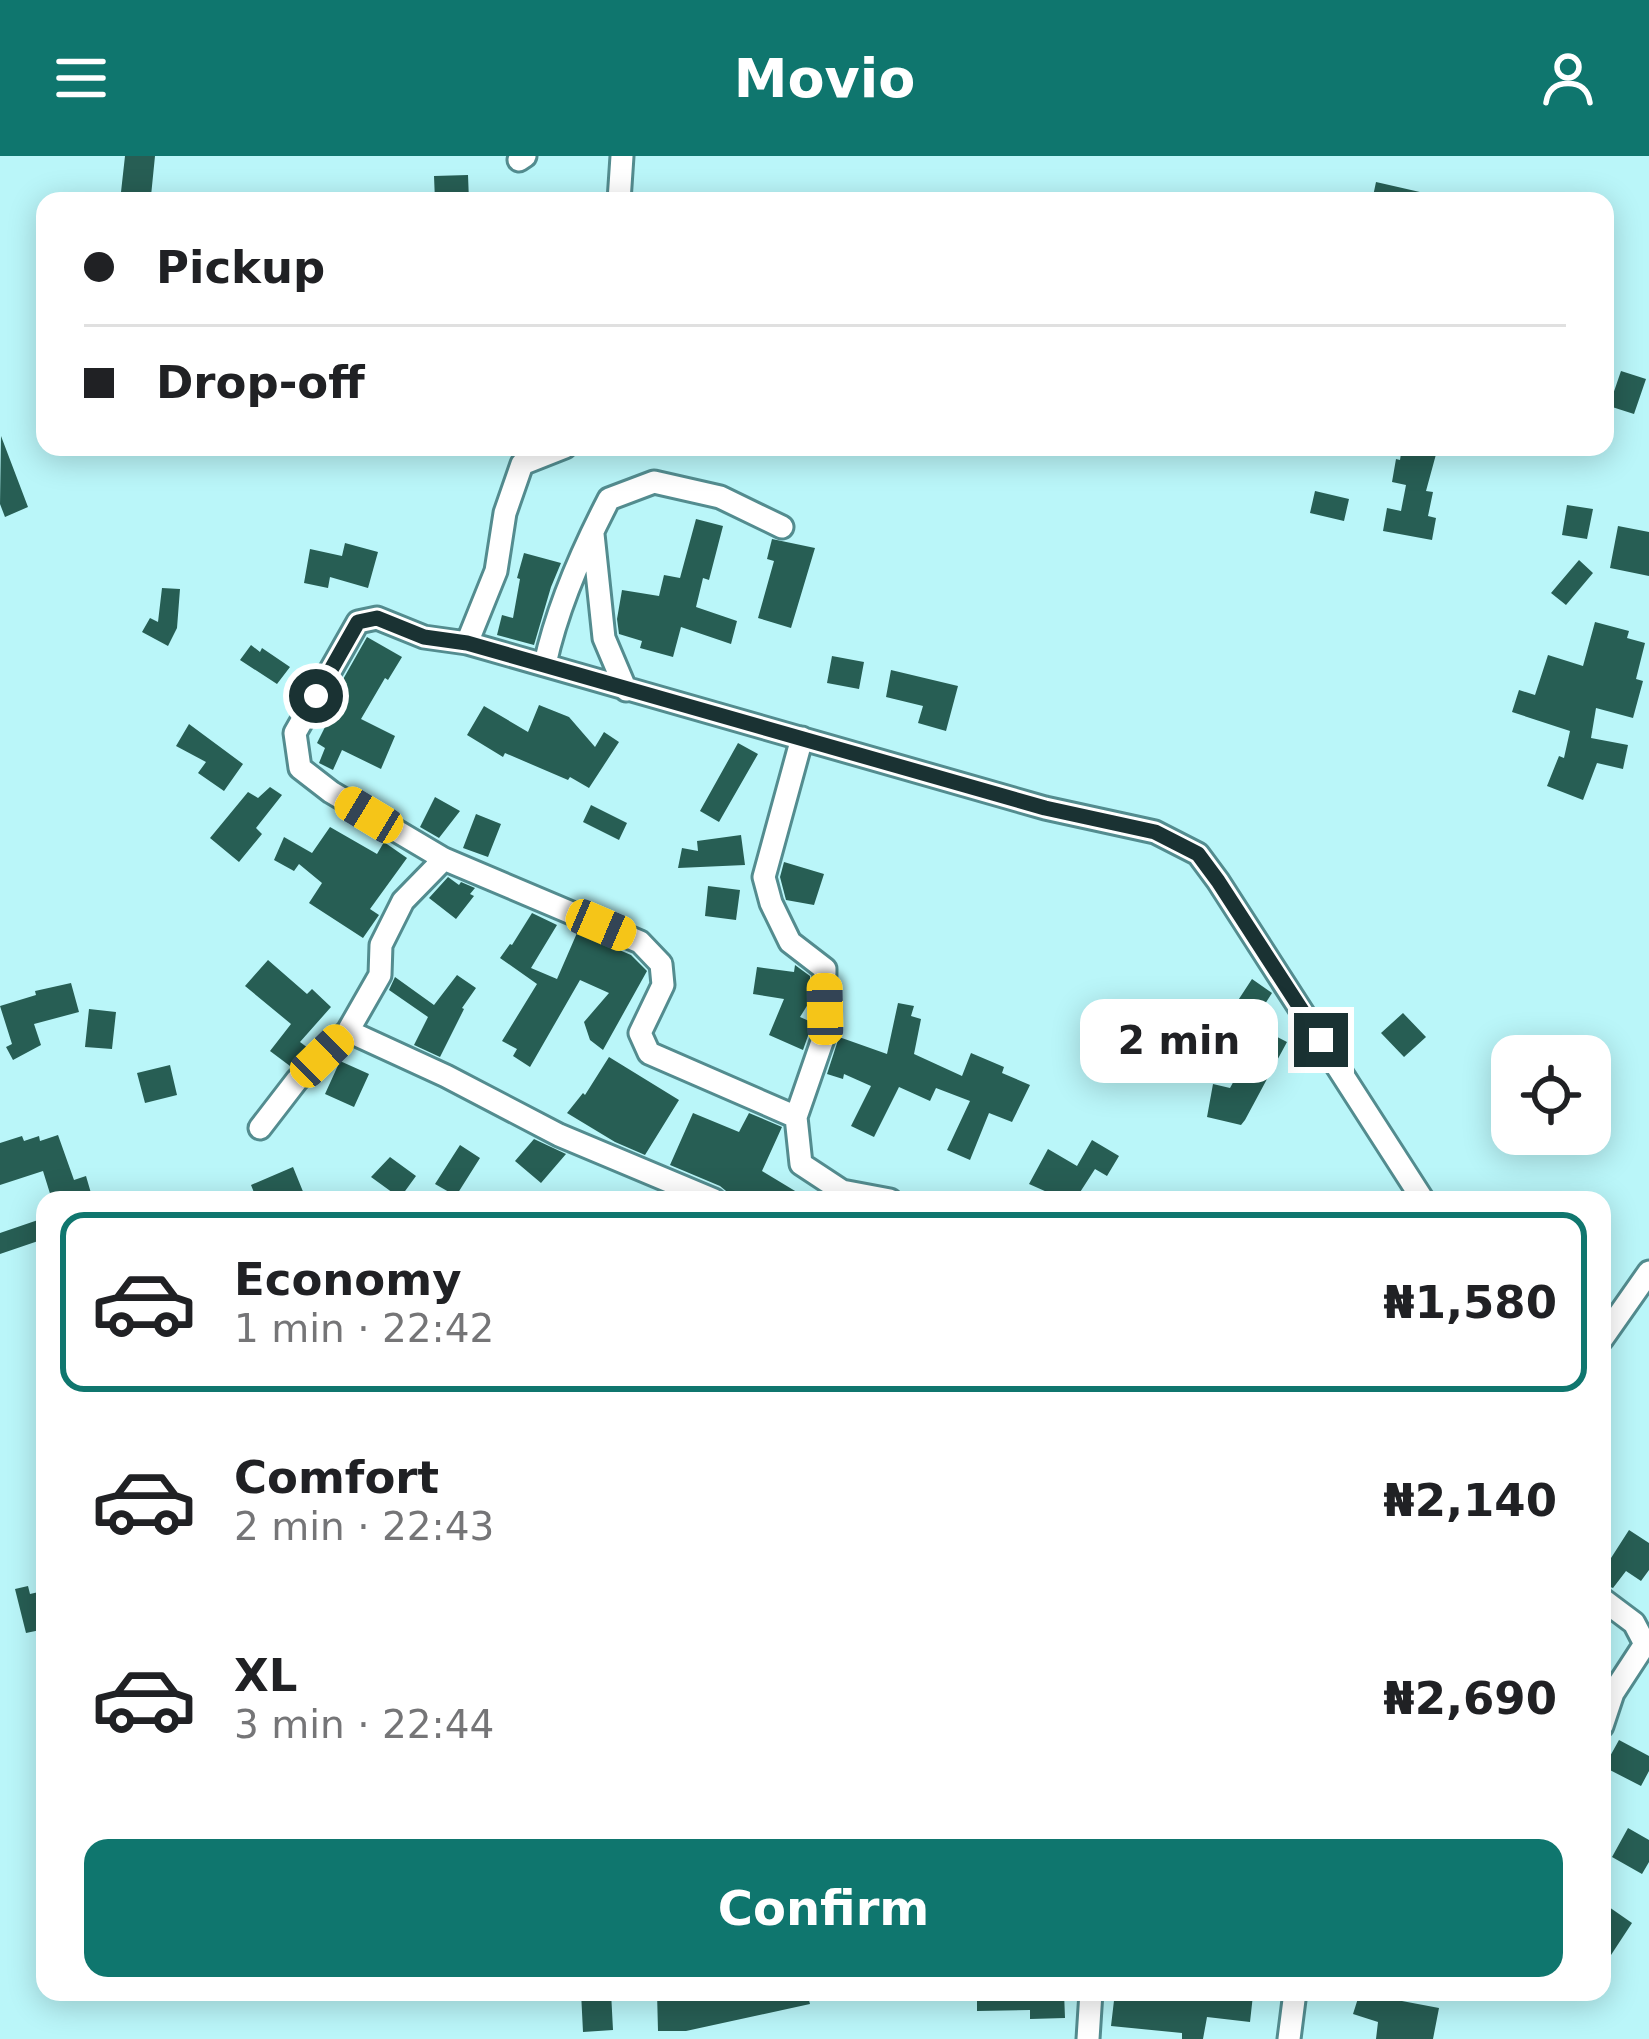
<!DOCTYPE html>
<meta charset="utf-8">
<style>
:root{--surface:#fff;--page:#f6f6f6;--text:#202124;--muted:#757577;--line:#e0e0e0;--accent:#0f766e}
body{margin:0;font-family:"DejaVu Sans",sans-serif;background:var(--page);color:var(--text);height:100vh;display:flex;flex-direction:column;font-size:45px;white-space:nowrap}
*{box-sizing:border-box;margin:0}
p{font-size:39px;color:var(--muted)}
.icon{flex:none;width:66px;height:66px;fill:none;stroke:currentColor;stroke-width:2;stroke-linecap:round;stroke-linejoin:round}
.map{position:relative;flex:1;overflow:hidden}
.sheet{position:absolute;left:36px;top:1035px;width:1575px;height:810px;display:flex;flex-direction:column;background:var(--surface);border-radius:24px;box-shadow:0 6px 30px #0003}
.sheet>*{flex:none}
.top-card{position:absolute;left:36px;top:36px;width:1578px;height:264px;border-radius:24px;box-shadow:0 6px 30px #0003;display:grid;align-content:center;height:264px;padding:0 48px;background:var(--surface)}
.tools{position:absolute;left:1491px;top:879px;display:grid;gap:24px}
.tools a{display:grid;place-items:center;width:120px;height:120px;border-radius:24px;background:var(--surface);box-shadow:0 6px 30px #0003;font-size:60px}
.end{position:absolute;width:54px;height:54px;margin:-27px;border:15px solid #1a3233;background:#fff;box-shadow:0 0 0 6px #fff}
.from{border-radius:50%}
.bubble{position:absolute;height:84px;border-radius:24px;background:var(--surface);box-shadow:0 6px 30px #0003;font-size:39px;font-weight:800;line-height:84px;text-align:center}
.car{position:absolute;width:36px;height:72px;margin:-36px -18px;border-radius:15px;box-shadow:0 0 9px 3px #0007;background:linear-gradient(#f5c518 24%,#345 0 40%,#f5c518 0 76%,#345 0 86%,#f5c518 0)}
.top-card b{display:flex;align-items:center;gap:42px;height:114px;font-size:45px}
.top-card b+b{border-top:3px solid var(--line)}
.top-card i{width:30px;height:30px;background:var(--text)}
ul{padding:21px 0 0;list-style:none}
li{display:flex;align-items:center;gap:36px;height:180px;margin:0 24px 18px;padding:0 24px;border:6px solid transparent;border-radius:24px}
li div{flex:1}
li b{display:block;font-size:45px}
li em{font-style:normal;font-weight:800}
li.on{border-color:var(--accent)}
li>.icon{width:108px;height:108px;stroke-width:1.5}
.cta{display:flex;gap:24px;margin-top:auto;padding:24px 48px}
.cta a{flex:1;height:138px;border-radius:24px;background:var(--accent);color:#fff;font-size:48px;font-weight:800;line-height:138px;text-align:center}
header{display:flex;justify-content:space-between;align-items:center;height:156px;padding:0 48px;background:var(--accent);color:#fff;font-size:54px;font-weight:800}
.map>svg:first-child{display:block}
</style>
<header><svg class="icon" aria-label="menu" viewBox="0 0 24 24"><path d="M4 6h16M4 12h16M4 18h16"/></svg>Movio<svg class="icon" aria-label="person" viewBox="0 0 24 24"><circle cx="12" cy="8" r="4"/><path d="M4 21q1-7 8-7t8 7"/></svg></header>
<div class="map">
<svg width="1649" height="1883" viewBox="0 0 1649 1883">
<rect width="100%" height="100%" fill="#baf6f9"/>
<!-- building -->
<path fill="#275e54" d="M125,0H155L151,40L121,36Z
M468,19L469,45H435L434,20Z
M1376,26L1433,39V45H1372Z
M1621,215L1646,223L1634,258L1609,250Z
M1,280L28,351L5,361L0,348Z
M1402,291H1438L1426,335L1433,336L1428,360L1436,362L1432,384L1383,375L1387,352L1401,355L1406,329L1392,326L1396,303L1400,304Z
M1315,335L1349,343L1344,365L1310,357Z
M1567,349L1593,353L1587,383L1562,379Z
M696,363L723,370L709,424L703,422L696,451L737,465L731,488L681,471L673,501L640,492L642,485L619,478L617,463L622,434L659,440L664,419L680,422Z
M1618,370L1649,376V420L1610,412Z
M772,383L815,392L791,472L758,462L774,405L767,403Z
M345,387L378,396L368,432L330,421L328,432L304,427L310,393L342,400Z
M524,397L561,407L551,431L534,489L497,479L502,459L513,462L520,423L517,422Z
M1579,404L1593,417L1566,449L1551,437Z
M162,432L180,433L177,472L168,490L142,476L150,462L158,466Z
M1595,466L1629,475L1627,482L1645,487L1636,523L1643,525L1633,562L1596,552L1591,582L1628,589L1623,613L1597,607L1583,644L1547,630L1559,600L1564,602L1570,575L1512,556L1519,534L1535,539L1548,499L1583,510Z
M367,481L402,501L388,524L385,522L361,563L395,580L381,613L342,594L333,614L319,607L325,592L317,587L335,551L329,548Z
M251,489L260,496L262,492L290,511L277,528L240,504Z
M832,500L864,506L859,533L827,527Z
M891,514L958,530L946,575L918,567L923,550L886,541Z
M539,549L569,561L595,591L604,576L619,586L589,632L570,621L568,624L505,597L503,601L467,579L484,550L528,576Z
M189,568L243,608L224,635L198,617L206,606L176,590Z
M738,587L758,598L719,666L700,655Z
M270,631L282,639L256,672L262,678L239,706L210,682L248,636L258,642Z
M435,641L460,655L439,682L420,671Z
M591,649L627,667L619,684L583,666Z
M476,658L501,668L488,701L463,692Z
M330,671L377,698L384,686L407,702L370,753L379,759L363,782L309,747L322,727L299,708L294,715L274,704L284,681L312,697Z
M741,679L745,709L678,712L682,692L698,695L697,685Z
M784,706L824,718L814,749L786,744L780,721Z
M448,721L459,729L461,726L475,732L470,738L474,740L456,763L429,742Z
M708,730L740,734L736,764L705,760Z
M532,757L557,769L531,812L557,823L577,777H580L631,799L647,815L603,894L590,884L584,866L609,837L580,824L530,911L513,900L517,893L502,885L537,828L500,802L510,788L512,789Z
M268,804L307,838L312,833L331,851L300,886L308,892L290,910L270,895L291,868L245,830Z
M795,809L810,820V845L800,861L809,865V877L803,894L769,879L784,843L753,838L757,811L794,816Z
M457,819L476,832L462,852L464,853L440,901L414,889L428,861L389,834L395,821L434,849Z
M1252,823L1272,837L1256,862L1235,849Z
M71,827L79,856L34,868L41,889L13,904L6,891L12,888L0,850L36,839L35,835Z
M898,847L914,850L911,860L921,863L914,898L962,920L971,897L1004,911L1002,917L1030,929L1012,966L989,957L970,1004L947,994L970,945L936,932L930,945L899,931L874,981L851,970L871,930L844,918L843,923L827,918L839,881L887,898Z
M89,853L116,856L112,893L85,891Z
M1403,857L1426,881L1404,901L1381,877Z
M1262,873L1287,886L1245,964L1241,969L1207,961L1213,928L1230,932Z
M609,901L679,944L645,999L615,986L567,957L583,937L585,939Z
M340,905L369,918L354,951L325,938Z
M170,909L177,939L145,947L137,917Z
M693,957L739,976L749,957L782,971L762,1015L810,1044H737L720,1030L670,1009Z
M58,979L74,1024L86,1020L93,1044H52L43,1015L0,1029V987L22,980L24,985L39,980L40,985Z
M534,983L566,998L541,1027L515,1005Z
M1092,984L1119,1000L1107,1020L1095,1013L1075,1044H1065L1029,1028L1048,993L1077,1010Z
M460,989L480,1002L456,1040L435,1028Z
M390,1001L416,1020L400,1042L371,1021Z
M293,1011L304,1038L290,1044H257L251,1029Z
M38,1064L44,1083L0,1098V1077Z
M1629,1374L1649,1387V1414L1641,1425L1626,1415L1613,1432L1602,1428V1416Z
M28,1430L30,1438L43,1435L45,1473L26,1477L15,1433Z
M1619,1584L1649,1600V1615L1641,1630L1604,1611Z
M1628,1672L1649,1684V1706L1642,1718L1612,1701Z
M1609,1751L1632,1767L1611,1799L1602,1794V1761Z
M581,1836H611L613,1874L583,1876Z
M657,1836H807L810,1848L686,1875H658Z
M977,1836H1064L1065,1862L1030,1863V1854L977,1855Z
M1115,1836L1192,1842V1836H1238L1253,1839L1250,1866L1207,1861L1203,1883H1182V1877L1111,1870Z
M1360,1836H1405L1402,1845L1439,1852L1433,1883H1376L1378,1866L1353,1858Z"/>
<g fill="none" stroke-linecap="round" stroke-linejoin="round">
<defs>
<path id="street" d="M519,4L525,0
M619,45L622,0
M593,378L604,482L626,534
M467,487L496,415L505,357L522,308L565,291
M545,508C557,452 582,395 609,343L654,326L720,341L782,371
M348,875L446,920L559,979L714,1044
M796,961L824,880L825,813L790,786L771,747L764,721L802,582
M260,972L297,924L348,875L380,819L381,789L403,745L444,703
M890,1044L842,1035L801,1008L796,961L649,897L640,877L663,829L661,808L640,786L444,703L331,636L300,612L295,577L358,466L377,462L424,481L467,487L1045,652L1155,676L1198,698L1218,725L1423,1044
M1602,1183L1649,1116
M1602,1443L1634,1467L1645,1488L1613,1537L1602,1570
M1088,1883L1091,1836
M1289,1883L1295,1836"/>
</defs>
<!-- street casing -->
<use href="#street" stroke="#538c8f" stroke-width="27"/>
<!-- street -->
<use href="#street" stroke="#fff" stroke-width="21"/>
</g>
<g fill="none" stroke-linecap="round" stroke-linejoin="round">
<!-- route -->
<path stroke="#1a3233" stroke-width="15" d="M316,540L358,466L377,462L424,481L467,487L1045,652L1155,676L1198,698L1218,725L1321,884"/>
</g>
</svg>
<div class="tools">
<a><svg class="icon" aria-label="locate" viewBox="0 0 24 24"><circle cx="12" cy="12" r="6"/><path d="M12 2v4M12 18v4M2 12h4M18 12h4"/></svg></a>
</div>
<i class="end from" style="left:316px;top:540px"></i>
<i class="end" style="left:1321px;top:884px"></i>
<div class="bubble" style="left:1080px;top:843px;width:198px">2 min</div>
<i class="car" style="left:369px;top:659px;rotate:301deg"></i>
<i class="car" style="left:601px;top:769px;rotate:113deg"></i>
<i class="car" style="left:825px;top:853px;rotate:359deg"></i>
<i class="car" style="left:322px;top:900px;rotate:46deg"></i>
<div class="top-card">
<b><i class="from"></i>Pickup</b>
<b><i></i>Drop-off</b>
</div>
<section class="sheet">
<ul>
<li class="on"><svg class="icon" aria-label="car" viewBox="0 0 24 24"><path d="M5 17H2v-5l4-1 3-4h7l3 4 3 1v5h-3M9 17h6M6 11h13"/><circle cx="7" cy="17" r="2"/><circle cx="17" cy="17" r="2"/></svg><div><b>Economy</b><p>1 min · 22:42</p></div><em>₦1,580</em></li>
<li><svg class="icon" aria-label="car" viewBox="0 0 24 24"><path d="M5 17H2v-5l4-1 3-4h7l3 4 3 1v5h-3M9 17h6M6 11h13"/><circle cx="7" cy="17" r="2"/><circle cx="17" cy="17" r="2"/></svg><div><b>Comfort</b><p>2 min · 22:43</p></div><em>₦2,140</em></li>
<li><svg class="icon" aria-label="car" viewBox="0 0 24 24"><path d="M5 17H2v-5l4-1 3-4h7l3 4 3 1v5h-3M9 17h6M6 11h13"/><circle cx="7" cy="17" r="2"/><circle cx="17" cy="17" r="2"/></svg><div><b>XL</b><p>3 min · 22:44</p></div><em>₦2,690</em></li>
</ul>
<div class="cta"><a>Confirm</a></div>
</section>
</div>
